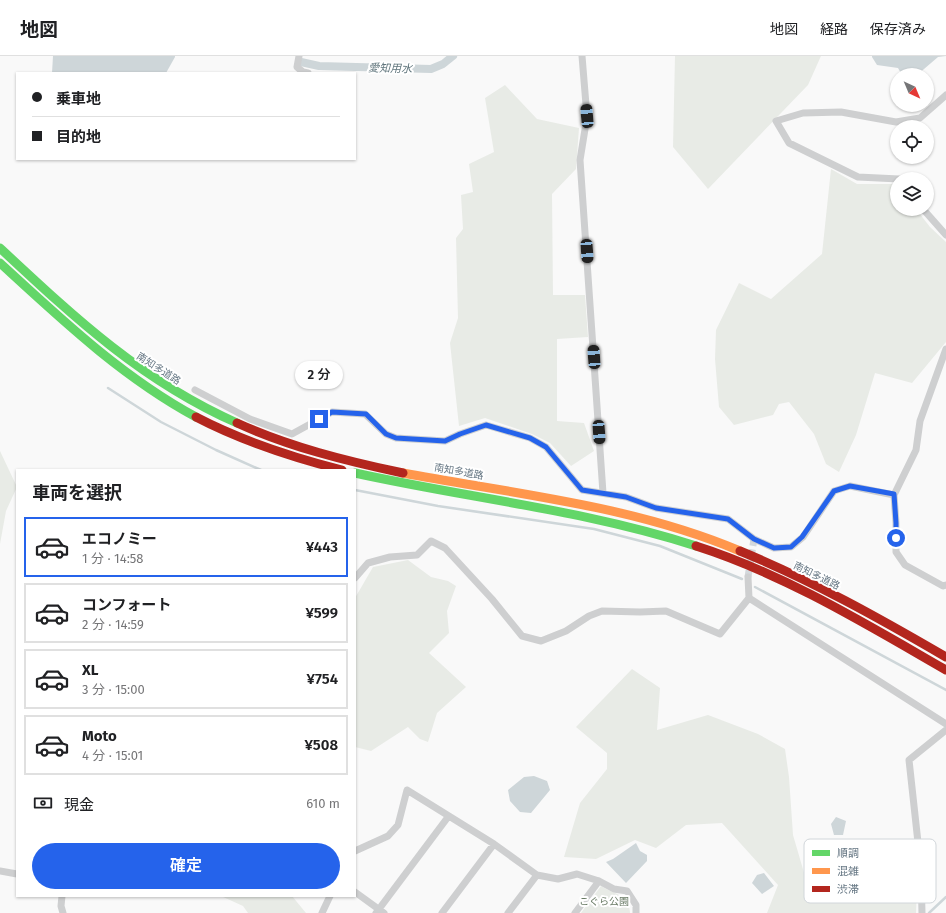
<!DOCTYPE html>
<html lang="ja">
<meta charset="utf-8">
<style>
:root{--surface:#fff;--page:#f2f2f2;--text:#202124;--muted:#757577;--line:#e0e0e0;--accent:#2563eb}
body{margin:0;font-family:"Fira Sans","Noto Sans JP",sans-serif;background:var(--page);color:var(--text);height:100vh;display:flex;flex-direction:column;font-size:15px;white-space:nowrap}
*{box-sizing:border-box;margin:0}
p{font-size:13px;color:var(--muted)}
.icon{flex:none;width:22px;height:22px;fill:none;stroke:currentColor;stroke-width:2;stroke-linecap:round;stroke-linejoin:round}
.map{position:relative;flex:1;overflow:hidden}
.sheet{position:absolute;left:16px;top:413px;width:340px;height:428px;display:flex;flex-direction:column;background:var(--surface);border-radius:0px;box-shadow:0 1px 3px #0004}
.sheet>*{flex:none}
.guide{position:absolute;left:16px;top:16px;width:340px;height:88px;border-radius:0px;box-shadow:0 1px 3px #0004;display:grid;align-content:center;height:88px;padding:0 16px;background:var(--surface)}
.needle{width:26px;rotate:136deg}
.buttons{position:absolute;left:890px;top:12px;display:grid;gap:8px}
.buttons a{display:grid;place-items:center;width:44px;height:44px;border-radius:50%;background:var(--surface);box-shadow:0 1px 3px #0004;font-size:20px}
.end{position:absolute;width:18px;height:18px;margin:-9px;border:5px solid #2563eb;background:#fff;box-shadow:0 0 0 2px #fff}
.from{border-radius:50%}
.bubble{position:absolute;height:28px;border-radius:14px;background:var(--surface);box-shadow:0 1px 3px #0004;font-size:13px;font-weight:600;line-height:28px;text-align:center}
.car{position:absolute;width:12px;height:24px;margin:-12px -6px;border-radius:5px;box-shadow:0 0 3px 1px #0007;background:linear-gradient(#222 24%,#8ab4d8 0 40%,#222 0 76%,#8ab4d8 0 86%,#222 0)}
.guide b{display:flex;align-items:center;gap:14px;height:38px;font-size:15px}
.guide b+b{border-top:1px solid var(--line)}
.guide i{width:10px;height:10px;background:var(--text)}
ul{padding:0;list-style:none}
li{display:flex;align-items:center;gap:12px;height:60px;margin:0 8px 6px;padding:0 8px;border:2px solid var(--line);border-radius:0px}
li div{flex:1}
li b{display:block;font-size:15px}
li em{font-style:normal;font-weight:600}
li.selected{border-color:var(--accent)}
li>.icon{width:36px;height:36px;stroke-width:1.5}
h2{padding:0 16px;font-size:18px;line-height:48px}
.pay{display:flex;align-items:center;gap:10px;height:44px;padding:0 16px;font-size:15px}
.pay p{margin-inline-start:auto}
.cta{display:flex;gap:8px;margin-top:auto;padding:8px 16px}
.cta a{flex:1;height:46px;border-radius:24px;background:var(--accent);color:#fff;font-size:16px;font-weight:600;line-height:46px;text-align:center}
header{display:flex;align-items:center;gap:24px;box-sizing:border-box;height:56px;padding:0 20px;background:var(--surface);border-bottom:1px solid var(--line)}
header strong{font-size:19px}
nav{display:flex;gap:22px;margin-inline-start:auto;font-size:14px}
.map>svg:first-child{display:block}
</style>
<header>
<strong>地図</strong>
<nav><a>地図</a><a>経路</a><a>保存済み</a></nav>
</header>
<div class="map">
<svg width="946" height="857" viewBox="0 0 946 857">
<rect width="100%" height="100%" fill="#f9f9f9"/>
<!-- green -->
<path fill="#e8ebe6" d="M675,0H821L808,29L708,133L673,91Z
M505,29L537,63L579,72L576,113L552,138L553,239H585L588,281L557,283V365L584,367L594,395L571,410L550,387L532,378L485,362L459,370L450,287L458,262L456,182L463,173L461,139L473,136L469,108L494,96L485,42Z
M831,113L857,128H896L897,153H916L930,171L946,186V286L912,327L875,317L856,379L839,416L826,408L814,378L789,346L779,348L773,359L734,369L719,351L715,303L716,274L739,227L771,243L822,198Z
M0,395L17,431L6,455L0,488Z
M408,504L431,521L448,525L456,530L447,555L449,577L429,597L466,631L437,657L428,686L420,683L408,671L371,695L355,691V542L373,511Z
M632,613L660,632L657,674L708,659L758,678L785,693L789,721L793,779L812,844L859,843L889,827L899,811L914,815L917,831L916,857H767L778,829L722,767L686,769L656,792L635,784L596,803L564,801L580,747L607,713V697L576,671Z
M601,830C614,838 630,839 630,857H581Z
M221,840H292L306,857H248L243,850Z"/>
<!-- water -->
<path fill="#ced6d9" d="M53,0H175V1L166,17H52Z
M872,0H946L938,1L917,19H902L898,12L877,9L872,1Z
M534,720L547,725L550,734L531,757L520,756L510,745L508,734L524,721Z
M836,761L846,765L843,779H834L831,768Z
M636,787L640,795L647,799V805L626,827L606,806L613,803Z
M764,817L774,830L762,838L752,827L757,819Z"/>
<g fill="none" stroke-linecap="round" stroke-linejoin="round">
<!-- stream -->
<path stroke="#ced6d9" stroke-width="2.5" d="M108,332L161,366L216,394L261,414
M355,434L438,450L594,473L660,490L742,523
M755,531L946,634
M929,857L946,841"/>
<!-- canal -->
<path stroke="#ced6d9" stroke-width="8" d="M301,6L319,10L431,13L443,8L453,0"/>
<!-- street-tunnel -->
<path stroke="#d4d8dc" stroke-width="7" stroke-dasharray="7 3.5" stroke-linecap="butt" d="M748,521L754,483"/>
<!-- street -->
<path stroke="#cecfd0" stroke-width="7" d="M299,0L297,11L303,16L308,17
M582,0L587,61L580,104L603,437
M899,123L858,121L789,87L776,65L803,57L841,56L896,66L920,62L946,39
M923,153L946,179
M946,293L920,365L916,394L894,439L896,467V496L905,509L943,530L946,529
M195,334L250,363L292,378L332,356L365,358L386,378L396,382L445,385L460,378L486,369L530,382L546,391L582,434L626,441L656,452L728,463L754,483L774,492L791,491L803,481L834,435L850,430L894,439
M355,522L368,507L390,501L417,499L431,485L445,492L492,543L522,580L541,585L566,575L589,560L602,555L640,556L666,555L720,578L749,542L748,521
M749,542L946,668
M355,795L388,780L398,769L407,734L494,788L537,819L558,823L577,818L599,825L614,833L627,835L636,849V857
M0,815L17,818
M355,836L384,857
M62,840L61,850L63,857
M322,857L330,840
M376,857L448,761
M442,857L494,788
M508,857L537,819
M575,857L599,825
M922,857L921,814L909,704L946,674"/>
<!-- fast -->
<path stroke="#63d668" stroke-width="9" d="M0,192C75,262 142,325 237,367
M0,207C61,263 122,321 196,361
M355,417C468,442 585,454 696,490"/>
<!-- slow -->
<path stroke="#ff974d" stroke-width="9" d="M403,417C516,438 634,450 740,495"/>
<!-- jam -->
<path stroke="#b3261e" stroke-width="9" d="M196,361C242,385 291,401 342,414
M237,367C290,391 346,405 403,417
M696,490C784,518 866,568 946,614
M740,495C811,524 879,562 946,601"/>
</g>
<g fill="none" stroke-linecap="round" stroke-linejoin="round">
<!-- route -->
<path stroke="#2563eb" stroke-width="5" d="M319,363L332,356L366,358L386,378L396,382L445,385L460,378L486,369L530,382L546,391L582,434L626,441L656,452L728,463L754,483L774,492L791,491L802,481L834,435L850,430L894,438L896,467V482"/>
</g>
<g text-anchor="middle" stroke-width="4" stroke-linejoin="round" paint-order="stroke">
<!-- street labels -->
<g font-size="10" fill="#657683" stroke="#fff">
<text transform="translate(159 312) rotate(33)" y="4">南知多道路</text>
<text transform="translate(459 415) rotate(10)" y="4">南知多道路</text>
<text transform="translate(817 519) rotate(26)" y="4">南知多道路</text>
</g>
<!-- park labels -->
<g font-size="10" fill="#687a64" stroke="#fff">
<text x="604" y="849">こぐら公園</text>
</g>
<!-- water labels -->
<g font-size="11" font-style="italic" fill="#60757c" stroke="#fff">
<text transform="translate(390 12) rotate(1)" y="4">愛知用水</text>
</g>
</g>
<!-- legend -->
<rect x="804" y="783" width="132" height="64" rx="6" fill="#fff" stroke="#d1d6da" stroke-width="1"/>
<rect x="812" y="794" width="18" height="6" fill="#63d668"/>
<rect x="812" y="812" width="18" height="6" fill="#ff974d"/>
<rect x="812" y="830" width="18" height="6" fill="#b3261e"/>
<g font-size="11" fill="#657683">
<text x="837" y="801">順調</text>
<text x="837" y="819">混雑</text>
<text x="837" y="837">渋滞</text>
</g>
</svg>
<div class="buttons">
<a><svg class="needle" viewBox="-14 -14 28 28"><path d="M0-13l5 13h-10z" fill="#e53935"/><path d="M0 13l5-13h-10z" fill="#757577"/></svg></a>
<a><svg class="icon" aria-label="locate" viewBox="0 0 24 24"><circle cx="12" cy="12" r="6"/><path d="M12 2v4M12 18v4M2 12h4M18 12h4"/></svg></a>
<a><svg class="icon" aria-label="layers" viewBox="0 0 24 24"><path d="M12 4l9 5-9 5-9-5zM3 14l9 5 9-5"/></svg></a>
</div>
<i class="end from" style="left:896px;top:482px"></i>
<i class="end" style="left:319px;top:363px"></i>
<div class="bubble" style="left:295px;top:305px;width:48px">2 分</div>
<i class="car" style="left:587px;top:60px;rotate:355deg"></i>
<i class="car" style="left:587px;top:195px;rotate:176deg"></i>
<i class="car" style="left:594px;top:301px;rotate:356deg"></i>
<i class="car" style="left:599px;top:376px;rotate:176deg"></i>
<div class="guide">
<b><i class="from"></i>乗車地</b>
<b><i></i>目的地</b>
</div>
<section class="sheet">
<h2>車両を選択</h2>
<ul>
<li class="selected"><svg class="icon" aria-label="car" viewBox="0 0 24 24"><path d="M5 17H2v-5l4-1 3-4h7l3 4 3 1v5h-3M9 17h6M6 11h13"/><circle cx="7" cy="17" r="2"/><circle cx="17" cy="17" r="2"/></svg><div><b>エコノミー</b><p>1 分 · 14:58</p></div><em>¥443</em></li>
<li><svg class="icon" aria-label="car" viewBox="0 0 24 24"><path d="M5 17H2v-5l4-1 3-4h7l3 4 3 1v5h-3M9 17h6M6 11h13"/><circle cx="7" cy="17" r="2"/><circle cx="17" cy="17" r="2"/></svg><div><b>コンフォート</b><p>2 分 · 14:59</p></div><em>¥599</em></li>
<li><svg class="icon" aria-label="car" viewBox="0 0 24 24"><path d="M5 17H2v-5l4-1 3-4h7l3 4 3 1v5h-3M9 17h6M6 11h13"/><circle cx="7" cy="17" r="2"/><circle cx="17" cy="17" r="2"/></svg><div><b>XL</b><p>3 分 · 15:00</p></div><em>¥754</em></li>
<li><svg class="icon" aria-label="car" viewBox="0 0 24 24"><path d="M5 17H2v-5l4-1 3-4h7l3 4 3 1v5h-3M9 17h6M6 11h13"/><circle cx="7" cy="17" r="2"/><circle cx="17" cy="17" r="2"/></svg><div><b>Moto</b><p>4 分 · 15:01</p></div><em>¥508</em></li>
</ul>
<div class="pay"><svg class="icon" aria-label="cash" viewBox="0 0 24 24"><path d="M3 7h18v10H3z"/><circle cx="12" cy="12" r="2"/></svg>現金<p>610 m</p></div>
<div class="cta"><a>確定</a></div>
</section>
</div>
